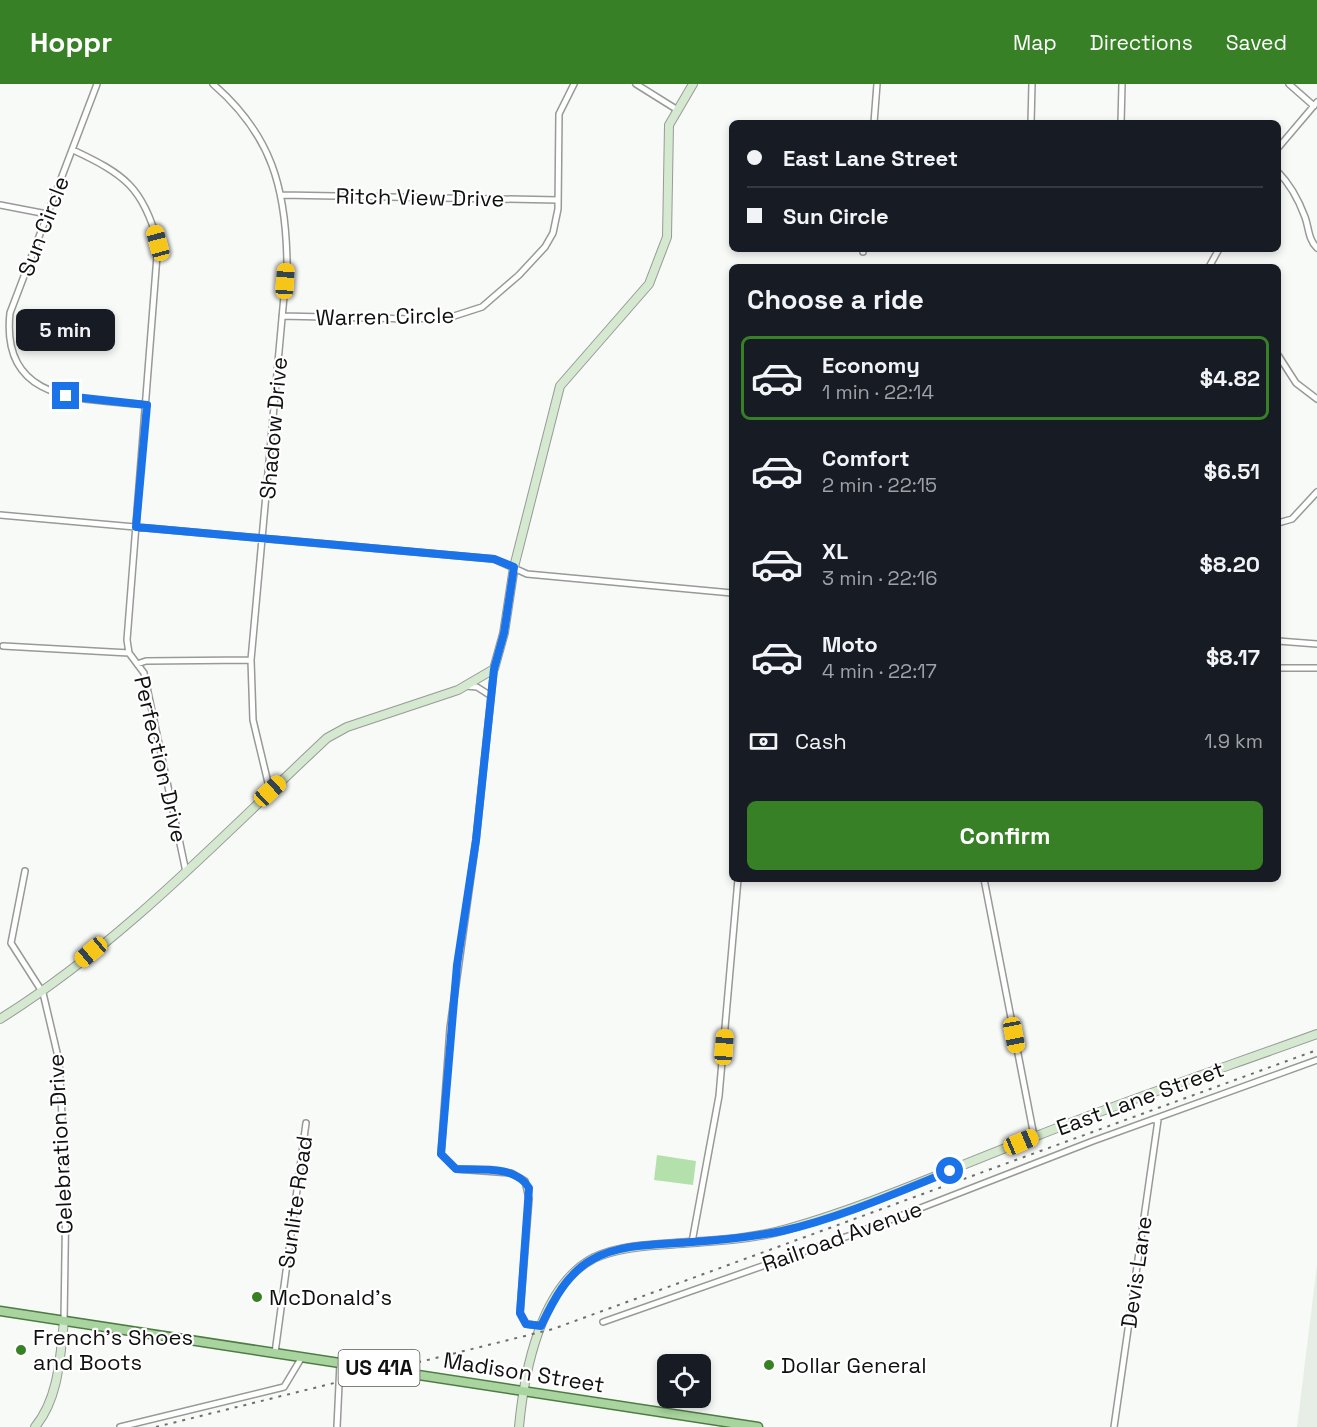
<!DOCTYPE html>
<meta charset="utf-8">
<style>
:root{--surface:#171b24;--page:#20242c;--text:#f1f3f6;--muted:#9ea1a6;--line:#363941;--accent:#378026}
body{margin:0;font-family:"Space Grotesk",sans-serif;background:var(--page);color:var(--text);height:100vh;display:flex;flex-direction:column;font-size:22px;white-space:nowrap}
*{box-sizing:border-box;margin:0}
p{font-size:20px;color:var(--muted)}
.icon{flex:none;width:33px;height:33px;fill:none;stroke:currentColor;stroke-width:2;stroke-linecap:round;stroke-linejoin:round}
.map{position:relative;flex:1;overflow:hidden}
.details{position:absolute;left:729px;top:180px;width:552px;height:618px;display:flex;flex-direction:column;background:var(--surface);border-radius:9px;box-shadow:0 3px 9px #0003}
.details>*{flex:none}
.top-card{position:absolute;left:729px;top:36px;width:552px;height:132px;border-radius:9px;box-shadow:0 3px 9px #0003;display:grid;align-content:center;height:132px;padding:0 18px;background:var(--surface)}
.buttons{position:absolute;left:657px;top:1270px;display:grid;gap:12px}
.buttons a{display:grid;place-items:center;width:54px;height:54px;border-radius:9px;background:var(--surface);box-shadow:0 3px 9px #0003;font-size:30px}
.end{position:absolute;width:27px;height:27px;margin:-14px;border:8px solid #1a73e8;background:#fff;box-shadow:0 0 0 3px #fff}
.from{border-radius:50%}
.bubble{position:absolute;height:42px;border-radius:9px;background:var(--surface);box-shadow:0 3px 9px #0003;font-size:20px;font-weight:700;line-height:42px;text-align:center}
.car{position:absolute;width:18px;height:36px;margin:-18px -9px;border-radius:8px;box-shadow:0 0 4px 2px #0007;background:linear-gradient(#f5c518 24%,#345 0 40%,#f5c518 0 76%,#345 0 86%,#f5c518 0)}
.top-card b{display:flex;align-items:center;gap:21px;height:57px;font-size:22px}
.top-card b+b{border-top:2px solid var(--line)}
.top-card i{width:15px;height:15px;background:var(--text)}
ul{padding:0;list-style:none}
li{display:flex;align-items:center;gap:18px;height:84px;margin:0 12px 9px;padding:0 6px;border:3px solid transparent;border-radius:9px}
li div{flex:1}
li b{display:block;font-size:22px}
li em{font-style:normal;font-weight:700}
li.active{border-color:var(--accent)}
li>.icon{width:54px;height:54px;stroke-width:1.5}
h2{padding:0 18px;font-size:27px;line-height:72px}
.pay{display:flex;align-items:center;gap:15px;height:66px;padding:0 18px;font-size:22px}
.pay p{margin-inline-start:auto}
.action{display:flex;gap:12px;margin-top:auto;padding:12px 18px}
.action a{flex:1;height:69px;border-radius:9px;background:var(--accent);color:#fff;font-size:24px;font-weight:700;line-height:69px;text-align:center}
header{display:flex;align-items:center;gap:36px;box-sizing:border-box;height:84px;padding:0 30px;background:var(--accent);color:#fff}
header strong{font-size:28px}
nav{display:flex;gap:33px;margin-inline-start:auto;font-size:21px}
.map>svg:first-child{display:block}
</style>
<header>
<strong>Hoppr</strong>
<nav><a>Map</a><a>Directions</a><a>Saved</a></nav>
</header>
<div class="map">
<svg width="1317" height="1343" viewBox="0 0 1317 1343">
<rect width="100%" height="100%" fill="#f8faf7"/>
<!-- built -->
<path fill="#e7eee5" d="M1317,1181V1343H1297Z"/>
<!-- green -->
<path fill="#b4e0ab" d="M657,1071L696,1077L693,1101L654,1096Z"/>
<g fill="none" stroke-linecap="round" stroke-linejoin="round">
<defs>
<path id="street" d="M97,0L10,229C0,322 87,314 147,321
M213,0C272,51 286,105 287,179L251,576L253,636L270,707
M636,0L676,25
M1289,0L1314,22
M874,39L877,0
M1031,39L1032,0
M1121,39L1122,0
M1278,64L1317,18
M73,66C124,90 143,103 158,159L127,556L129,569L144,589L186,788
M1278,88C1290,100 1299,117 1305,133C1309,144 1308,155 1317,164
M282,111L558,116
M0,121L47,130
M863,168V165
M1209,183L1219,165
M282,232L412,235L451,233L482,223L519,191L545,163L553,149L558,125L559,30L574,0
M1278,271L1296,299L1317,315
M0,431L494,475L527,490L732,509
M1278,439L1292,435L1317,408
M1278,557L1317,560
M3,562L129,569
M137,580L146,577L251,576
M1278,584H1317
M494,585L476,756L450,944L441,1070L456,1085L511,1089L525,1097L529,1115L520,1229L526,1240L541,1242
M466,602L477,603L491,612
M25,787L11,859L43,909L59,977L66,1106L64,1237
M984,795L1034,1052
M692,1158L719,1012L738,795
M603,1238L851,1151L1093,1057L1317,976
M275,1269L306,1039
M120,1343L284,1303L302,1273
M337,1343L340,1279
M1114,1343L1158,1036H1155"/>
<path id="secondary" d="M0,935C122,859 222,752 327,654L347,643L458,606L494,585L504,549L514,483L560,302L649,200L667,153L669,41L693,0
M35,1343C59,1314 60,1273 64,1237
M519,1343C524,1289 540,1202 594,1174C617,1163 644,1162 669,1160C708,1157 749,1156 787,1145C872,1121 952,1084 1034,1053C1127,1016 1223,984 1317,950"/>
<path id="primary" d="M0,1227L758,1343"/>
</defs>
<!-- street casing -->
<use href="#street" stroke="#989a97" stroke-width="8"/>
<!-- secondary casing -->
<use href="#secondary" stroke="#989a97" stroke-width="10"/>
<!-- primary casing -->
<use href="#primary" stroke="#4d7d43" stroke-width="11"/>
<!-- street -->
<use href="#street" stroke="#fff" stroke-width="5"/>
<!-- secondary -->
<use href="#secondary" stroke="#d4e9cf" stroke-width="8"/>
<!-- primary -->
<use href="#primary" stroke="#a9d49f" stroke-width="8"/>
<!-- rail -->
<path stroke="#6e6f6d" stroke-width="2" stroke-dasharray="3 6" stroke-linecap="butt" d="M156,1343L553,1245L1317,966"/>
</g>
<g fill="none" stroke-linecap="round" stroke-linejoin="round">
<!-- route -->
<path stroke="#1a73e8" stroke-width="8" d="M66,312L147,321L136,443L494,475L514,483L504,549L494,585L476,756L457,881L441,1070L456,1085C479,1086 516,1081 529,1104L520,1229L526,1240L541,1242C553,1217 567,1189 593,1175C622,1159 660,1161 692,1158C722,1156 752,1153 782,1147C839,1134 896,1109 950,1087"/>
</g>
<!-- markers -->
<g fill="#378026" stroke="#fff" stroke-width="2">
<circle cx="257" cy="1213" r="6"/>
<circle cx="21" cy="1266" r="6"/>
<circle cx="769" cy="1281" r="6"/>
</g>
<g text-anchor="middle" stroke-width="4.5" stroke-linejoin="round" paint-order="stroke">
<!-- shield labels -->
<rect fill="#fff" stroke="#575857" stroke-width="1.5" x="338.5" y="1266" width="81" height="36" rx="4.5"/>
<g font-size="21" font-weight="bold" fill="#0f100f">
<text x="379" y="1291">US 41A</text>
</g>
<!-- street labels -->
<g font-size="22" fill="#0f100f" stroke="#fff">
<text transform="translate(420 113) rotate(1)" y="8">Ritch View Drive</text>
<text transform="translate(43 142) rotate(-69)" y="8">Sun Circle</text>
<text transform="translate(385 232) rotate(-1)" y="8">Warren Circle</text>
<text transform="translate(273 344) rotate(-85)" y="8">Shadow Drive</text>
<text transform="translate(161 675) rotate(77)" y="8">Perfection Drive</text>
<text transform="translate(1140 1014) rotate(-20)" y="8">East Lane Street</text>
<text transform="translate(60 1060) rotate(-93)" y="8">Celebration Drive</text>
<text transform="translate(295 1118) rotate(-82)" y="8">Sunlite Road</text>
<text transform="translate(842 1152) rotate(-20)" y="8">Railroad Avenue</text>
<text transform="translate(1136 1188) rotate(-82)" y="8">Devis Lane</text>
<text transform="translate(524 1288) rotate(9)" y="8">Madison Street</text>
</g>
<!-- poi labels -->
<g font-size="22" fill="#0f100f" stroke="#fff" text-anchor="start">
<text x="269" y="1221">McDonald's</text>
<text x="33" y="1261">French's Shoes<tspan x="33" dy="25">and Boots</tspan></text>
<text x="781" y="1289">Dollar General</text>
</g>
</g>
</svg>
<div class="buttons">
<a><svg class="icon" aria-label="locate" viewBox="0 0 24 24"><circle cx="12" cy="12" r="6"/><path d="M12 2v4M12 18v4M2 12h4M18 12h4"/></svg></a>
</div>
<i class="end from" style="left:950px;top:1087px"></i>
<i class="end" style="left:66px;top:312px"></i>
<div class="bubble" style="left:16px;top:225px;width:99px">5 min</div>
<i class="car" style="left:158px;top:159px;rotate:345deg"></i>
<i class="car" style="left:285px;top:197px;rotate:4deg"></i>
<i class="car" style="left:270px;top:707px;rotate:47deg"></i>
<i class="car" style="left:91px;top:868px;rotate:230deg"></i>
<i class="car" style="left:1014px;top:951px;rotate:169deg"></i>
<i class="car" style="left:724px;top:963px;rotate:4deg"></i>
<i class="car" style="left:1021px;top:1058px;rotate:67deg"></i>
<div class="top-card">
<b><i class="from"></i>East Lane Street</b>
<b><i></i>Sun Circle</b>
</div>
<section class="details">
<h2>Choose a ride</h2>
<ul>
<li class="active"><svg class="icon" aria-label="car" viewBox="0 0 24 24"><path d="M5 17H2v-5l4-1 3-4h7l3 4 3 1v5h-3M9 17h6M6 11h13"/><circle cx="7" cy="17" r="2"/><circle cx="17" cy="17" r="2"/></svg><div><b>Economy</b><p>1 min · 22:14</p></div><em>$4.82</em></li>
<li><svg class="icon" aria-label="car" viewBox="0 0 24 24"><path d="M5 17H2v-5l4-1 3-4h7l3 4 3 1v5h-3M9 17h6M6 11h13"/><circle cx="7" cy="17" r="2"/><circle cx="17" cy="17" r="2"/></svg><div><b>Comfort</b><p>2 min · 22:15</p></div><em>$6.51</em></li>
<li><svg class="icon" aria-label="car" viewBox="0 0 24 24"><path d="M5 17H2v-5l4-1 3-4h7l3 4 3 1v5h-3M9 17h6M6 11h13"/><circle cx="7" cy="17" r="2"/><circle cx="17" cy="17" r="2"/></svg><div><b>XL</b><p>3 min · 22:16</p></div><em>$8.20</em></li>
<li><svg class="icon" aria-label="car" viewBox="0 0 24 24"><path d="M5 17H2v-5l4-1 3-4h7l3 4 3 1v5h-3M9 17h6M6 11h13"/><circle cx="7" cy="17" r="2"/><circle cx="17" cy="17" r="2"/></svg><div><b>Moto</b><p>4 min · 22:17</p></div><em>$8.17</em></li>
</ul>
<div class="pay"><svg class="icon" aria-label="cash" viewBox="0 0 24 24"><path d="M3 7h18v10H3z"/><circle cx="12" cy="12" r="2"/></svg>Cash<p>1.9 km</p></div>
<div class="action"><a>Confirm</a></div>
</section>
</div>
